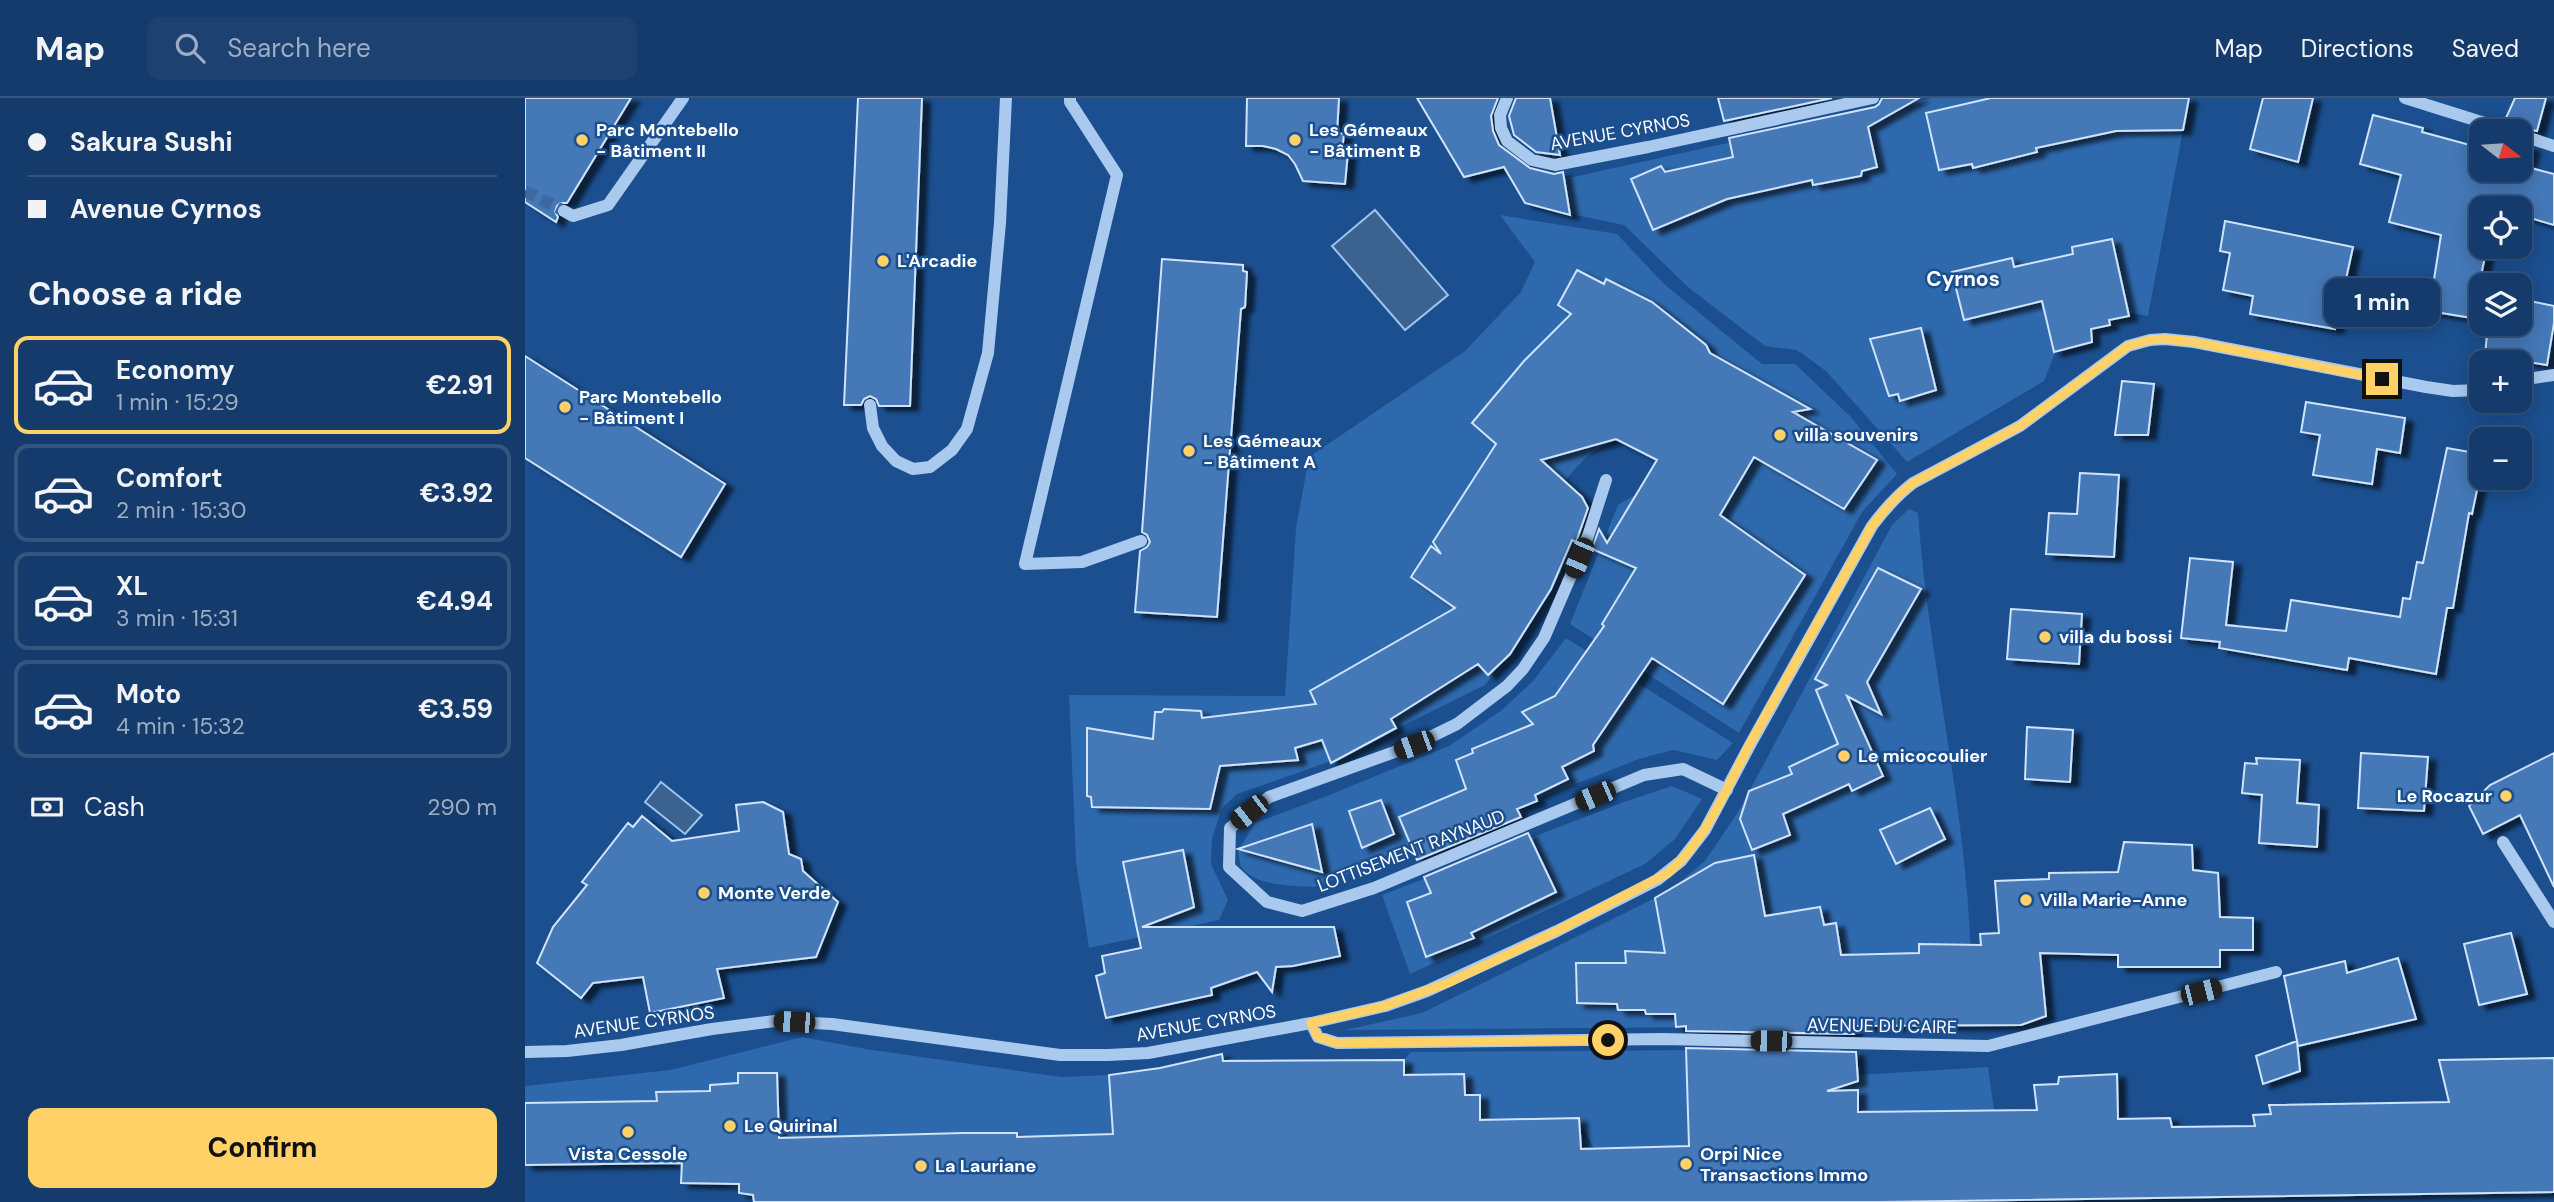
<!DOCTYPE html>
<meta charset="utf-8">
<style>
:root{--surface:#143b6b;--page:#1d4271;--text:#f1f3f6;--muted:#9dadc1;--line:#33557e;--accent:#ffd166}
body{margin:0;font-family:"DM Sans",sans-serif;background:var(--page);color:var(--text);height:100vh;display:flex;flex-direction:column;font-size:26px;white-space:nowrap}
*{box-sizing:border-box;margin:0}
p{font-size:23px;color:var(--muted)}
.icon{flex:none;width:38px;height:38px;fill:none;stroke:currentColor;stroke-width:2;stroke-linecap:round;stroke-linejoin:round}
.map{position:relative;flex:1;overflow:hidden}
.panel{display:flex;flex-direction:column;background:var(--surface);width:525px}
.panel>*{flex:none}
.banner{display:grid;align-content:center;height:154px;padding:0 28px;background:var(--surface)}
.needle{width:46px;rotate:107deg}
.tools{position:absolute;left:1944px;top:21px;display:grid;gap:14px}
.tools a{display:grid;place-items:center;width:63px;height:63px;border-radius:14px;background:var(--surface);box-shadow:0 4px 18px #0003,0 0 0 2px var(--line);font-size:35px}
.end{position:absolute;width:32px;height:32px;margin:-16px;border:9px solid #ffd166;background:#111;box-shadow:0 0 0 4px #111}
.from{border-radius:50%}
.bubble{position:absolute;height:49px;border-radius:14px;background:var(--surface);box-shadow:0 4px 18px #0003,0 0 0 2px var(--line);font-size:23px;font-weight:700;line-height:49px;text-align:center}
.car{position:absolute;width:21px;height:42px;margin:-21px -10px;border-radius:9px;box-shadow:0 0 5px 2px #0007;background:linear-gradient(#222 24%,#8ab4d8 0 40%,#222 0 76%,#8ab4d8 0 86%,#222 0)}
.banner b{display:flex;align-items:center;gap:24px;height:66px;font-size:26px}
.banner b+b{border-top:2px solid var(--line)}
.banner i{width:18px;height:18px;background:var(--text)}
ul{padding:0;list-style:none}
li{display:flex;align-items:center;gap:21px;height:98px;margin:0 14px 10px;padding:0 14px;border:4px solid var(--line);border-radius:14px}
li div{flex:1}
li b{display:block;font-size:26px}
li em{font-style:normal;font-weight:700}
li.on{border-color:var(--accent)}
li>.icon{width:63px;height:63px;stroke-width:1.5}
h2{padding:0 28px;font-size:32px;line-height:84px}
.pay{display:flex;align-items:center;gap:18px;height:77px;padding:0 28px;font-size:26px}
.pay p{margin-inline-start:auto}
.cta{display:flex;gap:14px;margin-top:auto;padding:14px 28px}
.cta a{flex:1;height:80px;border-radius:14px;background:var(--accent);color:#111;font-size:28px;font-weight:700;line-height:80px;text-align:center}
header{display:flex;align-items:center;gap:42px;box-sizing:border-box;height:98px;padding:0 35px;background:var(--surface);border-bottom:2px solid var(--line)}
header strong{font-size:33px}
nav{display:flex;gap:38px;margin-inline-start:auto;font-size:24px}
.search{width:490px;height:63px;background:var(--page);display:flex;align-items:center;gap:18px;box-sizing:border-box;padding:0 24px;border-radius:14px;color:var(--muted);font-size:26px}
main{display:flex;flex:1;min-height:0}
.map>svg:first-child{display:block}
</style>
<header>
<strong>Map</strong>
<div class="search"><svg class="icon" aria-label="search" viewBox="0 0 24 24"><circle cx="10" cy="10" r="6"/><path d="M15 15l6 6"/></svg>Search here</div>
<nav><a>Map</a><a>Directions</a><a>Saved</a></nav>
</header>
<main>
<section class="panel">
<div class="banner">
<b><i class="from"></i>Sakura Sushi</b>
<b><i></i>Avenue Cyrnos</b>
</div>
<h2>Choose a ride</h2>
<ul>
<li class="on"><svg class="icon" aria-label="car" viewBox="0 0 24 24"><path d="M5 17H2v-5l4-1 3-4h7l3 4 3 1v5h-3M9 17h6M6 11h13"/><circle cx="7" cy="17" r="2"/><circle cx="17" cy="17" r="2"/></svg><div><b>Economy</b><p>1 min · 15:29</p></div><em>€2.91</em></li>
<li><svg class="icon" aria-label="car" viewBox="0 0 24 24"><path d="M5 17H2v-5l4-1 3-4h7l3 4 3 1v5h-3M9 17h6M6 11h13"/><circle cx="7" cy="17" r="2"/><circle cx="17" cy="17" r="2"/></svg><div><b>Comfort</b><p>2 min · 15:30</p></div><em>€3.92</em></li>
<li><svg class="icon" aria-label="car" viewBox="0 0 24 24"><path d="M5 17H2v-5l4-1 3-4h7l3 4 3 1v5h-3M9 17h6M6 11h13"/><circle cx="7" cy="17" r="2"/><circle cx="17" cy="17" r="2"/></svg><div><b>XL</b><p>3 min · 15:31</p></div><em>€4.94</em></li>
<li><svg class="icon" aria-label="car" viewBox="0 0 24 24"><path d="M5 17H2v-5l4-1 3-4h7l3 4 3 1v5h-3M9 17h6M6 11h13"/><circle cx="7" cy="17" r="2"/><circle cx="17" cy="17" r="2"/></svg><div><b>Moto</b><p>4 min · 15:32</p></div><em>€3.59</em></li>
</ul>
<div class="pay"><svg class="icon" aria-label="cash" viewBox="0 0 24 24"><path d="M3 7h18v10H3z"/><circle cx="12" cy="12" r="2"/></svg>Cash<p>290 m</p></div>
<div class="cta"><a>Confirm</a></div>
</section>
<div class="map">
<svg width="2029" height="1104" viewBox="0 0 2029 1104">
<defs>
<filter id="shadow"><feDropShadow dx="8" dy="4.5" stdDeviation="2" flood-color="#0009"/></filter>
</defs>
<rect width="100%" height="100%" fill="#1b4f8f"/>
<!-- green -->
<path fill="#2e69ad" d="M1407,0H1542L1558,17L1658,32L1623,218L1594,213L1533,247L1519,283L1382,364L1301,273L1272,252L1240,248L1164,190L1099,127L1036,114L1039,81Z
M975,117L1092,136L1139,186L1237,266H1270L1325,318L1372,376L1337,414L1214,635L1045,526L1093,407L1112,396L1131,361L1106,338C1071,345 1055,363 1035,390L1062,408L1040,468L991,547L960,587L806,663L712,696L697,710L687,741L686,766L703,802L694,822L564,850L551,764L544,597L760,598L771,430L784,359L940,253L996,194L1010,164Z
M1384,411L1393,415C1405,586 1454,754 1445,927L820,932L897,915L1130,800L1150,788L1180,763L1213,714L1367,427Z
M1041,540L1208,645L1192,662L1148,652L1114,661L789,789C767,787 732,789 717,770C714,765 714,758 713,753L730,725L797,700L924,648L977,612L1008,583Z
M1147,688L1177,701L1150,741L1120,766L885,876L857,797L1099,704Z
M277,939L341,951L536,979L584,977L635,970L674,961L879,962L886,954L1315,951L1316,978L1463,969L1469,1012L1336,1053L1130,1049L1069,1051L1054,1021L228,1097L0,1011V988L145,972Z"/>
<!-- water -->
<path fill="#3c6290" stroke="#9cc4f0" stroke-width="2" d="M850,112L923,197L880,232L807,148Z
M136,684L177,717L160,736L120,704Z"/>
<!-- building -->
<path fill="#4478b7" stroke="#cfe3fa" stroke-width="2" filter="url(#shadow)" d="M0,0H106L42,105H35L32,108L30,114L33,119L31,124L0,104Z
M333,0H397L385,308H354L351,301L345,298L339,301L336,307H319Z
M722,0H814L812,35L819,36L817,53L823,54L820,86L778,83L770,66L763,57L751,51L738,48H721Z
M892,0H973L966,18L968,33L974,47L1005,70L1029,76L1038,74L1045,117L1000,105L979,69L939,79Z
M991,0H1025L1035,57L1011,54L989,37L984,18Z
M1193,0H1307L1199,23Z
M1357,0H1394L1343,29L1352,69L1337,73L1336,78L1288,87L1287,82L1202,101L1128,132L1106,81L1136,68L1140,74L1208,59L1204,40L1350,9L1354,6Z
M1466,0H1664L1658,32L1591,33L1511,50L1512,54L1448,70L1447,66L1414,72L1401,15Z
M1738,0H1788L1773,64L1725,51Z
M1990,0H2021L2012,33L1992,29L1980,22Z
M1848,17L1898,30L1897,34L1956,50V72H1995V46L2007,50L2002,69L2029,76V127L1995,117V110H1956V149H1962L1947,220L1904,213L1916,137L1864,124L1876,77L1835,66Z
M1700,123L1828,149L1810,231L1725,216L1728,198L1698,192L1705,155L1695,153Z
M1587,141L1604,218L1584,222L1585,227L1566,231L1567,244L1529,254L1517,203L1439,222L1427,174L1487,160L1489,169L1548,156L1547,149Z
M637,161L718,167V173L722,174L720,209L716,211L692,519L610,514L615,453L622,449L625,444L622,437L617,434Z
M1052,172L1079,186L1081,181L1127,204L1181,247L1185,255L1285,311L1268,314L1352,362L1319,411L1229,359L1195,417L1280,477L1198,606L1127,560L1068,647L1069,653L1037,669L1043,681L1010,697L1012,703L992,711L996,719L892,762L874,719L941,691L931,662L948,655L947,651L1008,626L997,614L1030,598L1079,528L1077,526L1111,470L1067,451L1074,431L1082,445L1132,362L1091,341L1016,362L1057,399L1063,410L1051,444L1047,442L1026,491L985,556L963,577L953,566L866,621L871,630L806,665L797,642L770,650L773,662L695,668L685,711L567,709L566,699L562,698V630L628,641L630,614H637L639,611L676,613L677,620L791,606L785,593L930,510L886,479L906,448L916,456L908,444L971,346L947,325L999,263L1046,216L1033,207Z
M1995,201L2029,208V225L2022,267L1960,257L1963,226H1995Z
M1396,230L1411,292L1375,303L1373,296L1364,298L1345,241Z
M0,258L200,386L156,459L0,360Z
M1597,283L1629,286L1623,337H1590Z
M1781,304L1880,320L1875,355L1852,351L1847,386L1788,377L1795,337L1776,334Z
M1922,350L1956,356V373L1947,416L1944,415L1928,510H1922L1911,576L1824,560L1822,572L1694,550L1695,544L1656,540L1665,460L1708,464L1701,527L1761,533L1766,502L1875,519L1878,500L1885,501L1892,464L1898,465Z
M1555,375L1594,377L1589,459L1521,456L1524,415L1552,416Z
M1353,470L1396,491L1342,584L1356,616L1322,598L1358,678L1327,693L1324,686L1258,716L1265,737L1227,752L1215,721L1224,693L1267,676L1264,669L1313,646L1291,592L1302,587L1290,581Z
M1486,511L1557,516L1554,566L1482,561Z
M1502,629L1548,632L1545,684L1500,681Z
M1836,655L1903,659L1899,713L1833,710Z
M2029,655V789L1995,717L1958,736L1944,708L1965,687Z
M1731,660L1775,662L1772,705L1794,707L1792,749L1734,745L1737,697L1717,695L1720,665L1732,666Z
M856,702L869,736L837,750L824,713Z
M238,704L258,714L264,756L276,761L278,773L313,804L291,859L192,871L199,900L125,915L118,879L68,885L56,900L12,865L28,829L62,787L57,784L103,725L108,729L117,718L147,743L214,733L211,707Z
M1405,710L1420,741L1371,766L1355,732Z
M787,726L797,774L713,751Z
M1003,735L1031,794L946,835L949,840L901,859L882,804L906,795L899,779Z
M1599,744L1667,747L1668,772L1693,775L1695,819L1728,820V852H1695V869H1593V857L1515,855L1521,918L1496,927L1328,928L1329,936L1161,933V928L1151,929L1150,916H1121L1120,912H1093L1092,906L1052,905L1051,865H1101L1100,853L1140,855L1130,800L1190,765L1229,757L1240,818L1295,809L1299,827L1311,825L1316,857L1394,855V846L1456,847L1455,836L1474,835L1470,783L1524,781V775L1593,774Z
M658,752L669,809L617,829H809L815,858L768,868L751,869L747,894L732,874L686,890L687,897L581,920L571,878L580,875L577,858L616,850L598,764Z
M1986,835L2002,896L1954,907L1939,846Z
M1873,860L1891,921L1773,948L1759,878L1820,863L1822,875Z
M1772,943L1775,973L1738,986L1731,958Z
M1161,950L1331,954L1333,983L1302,993L1333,992V1014L1512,1012L1509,987L1533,986L1534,979L1592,976L1593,1021L1645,1020L1647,1029L1730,1028L1728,1017L1746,1016L1744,1007L1924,1004L1914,962L2029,960V1094L1357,1104H229L228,1097L214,1095V1086L156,1085L157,1065L0,1067V1005L132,1003L131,994L185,993V987L213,985V975H252L254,1040L438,1035H492V1039L588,1036L584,977L635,970L697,956L698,963L879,962V977L939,976L940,997H955V1022L1054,1020L1056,1051L1164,1048Z"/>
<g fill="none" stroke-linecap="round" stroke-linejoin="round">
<!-- minor-tunnel -->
<path stroke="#3d69a0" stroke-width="12" stroke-dasharray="12 6" stroke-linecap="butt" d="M0,93L39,113"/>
<!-- minor -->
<path stroke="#a9c9ee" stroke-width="12" d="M545,0V4L592,77L500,466L557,464L616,443
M982,0L975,17L976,30L982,43L1007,62L1030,67L1123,49L1348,0
M1880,0L1985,33
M1995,37L2029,48
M39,113L48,118L83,107L158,0
M1995,282L2029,277
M345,307L348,330L357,348L371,363L388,371L405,369L427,352L442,331L463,255L475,125L481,0
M1081,382L1063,438L1019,540L998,571L982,588L932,626L889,647L744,699L705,730L704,769L742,804L777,813L849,790L1119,677L1158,671L1202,692
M1978,744L2029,824
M786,925L793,939L812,945L1138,941L1463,948L1751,874
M0,954L42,953L96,947L187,931L250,923L307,926L535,957H583L623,955L786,925L860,908L902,893L1032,833L1132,782L1156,763L1180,732L1225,647L1347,428C1359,412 1371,398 1388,385L1495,328L1603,248L1625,242L1640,241L1669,244L1901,289L1928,293L1956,292"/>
</g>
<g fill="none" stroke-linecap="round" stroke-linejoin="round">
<!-- route -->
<path stroke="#ffd166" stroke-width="9" d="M1083,942L812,945L793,939L786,925L860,908L925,884L1032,833L1143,775C1183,740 1201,690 1226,644C1266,572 1307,500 1347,428C1359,412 1371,398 1388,385L1495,328L1603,248L1625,242L1640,241L1669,244L1857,281"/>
</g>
<!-- markers -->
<g fill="#ffd166" stroke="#1b4f8f" stroke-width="2.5">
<circle cx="57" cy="42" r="7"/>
<circle cx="770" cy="42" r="7"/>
<circle cx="358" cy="163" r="7"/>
<circle cx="40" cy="309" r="7"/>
<circle cx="1255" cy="337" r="7"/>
<circle cx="664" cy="353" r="7"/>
<circle cx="1520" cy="539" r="7"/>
<circle cx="1319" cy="658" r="7"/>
<circle cx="1981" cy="698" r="7"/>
<circle cx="179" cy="795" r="7"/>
<circle cx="1501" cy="802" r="7"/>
<circle cx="205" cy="1028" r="7"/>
<circle cx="103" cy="1034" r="7"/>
<circle cx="1161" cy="1066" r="7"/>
<circle cx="396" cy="1068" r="7"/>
</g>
<g text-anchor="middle" stroke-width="5" stroke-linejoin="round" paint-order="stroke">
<!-- poi labels -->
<g font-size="18" font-weight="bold" fill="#fff" stroke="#1b4f8f" text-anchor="start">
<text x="71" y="38">Parc Montebello<tspan x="71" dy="21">- Bâtiment II</tspan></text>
<text x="784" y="38">Les Gémeaux<tspan x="784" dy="21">- Bâtiment B</tspan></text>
<text x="372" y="169">L'Arcadie</text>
<text x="54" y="305">Parc Montebello<tspan x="54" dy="21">- Bâtiment I</tspan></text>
<text x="1269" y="343">villa souvenirs</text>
<text x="678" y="349">Les Gémeaux<tspan x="678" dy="21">- Bâtiment A</tspan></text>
<text x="1534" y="545">villa du bossi</text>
<text x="1333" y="664">Le micocoulier</text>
<text x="1967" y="704" text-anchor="end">Le Rocazur</text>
<text x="193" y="801">Monte Verde</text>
<text x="1515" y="808">Villa Marie-Anne</text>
<text x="219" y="1034">Le Quirinal</text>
<text x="103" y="1062" text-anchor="middle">Vista Cessole</text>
<text x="1175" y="1062">Orpi Nice<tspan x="1175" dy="21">Transactions Immo</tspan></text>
<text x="410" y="1074">La Lauriane</text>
</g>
<!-- street labels -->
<g font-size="18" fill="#fff" stroke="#1b4f8f">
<text transform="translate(1095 34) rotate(-10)" y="6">AVENUE CYRNOS</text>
<text transform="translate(886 753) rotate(-21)" y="6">LOTTISEMENT RAYNAUD</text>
<text transform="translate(119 924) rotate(-8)" y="6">AVENUE CYRNOS</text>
<text transform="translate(681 925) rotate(-10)" y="6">AVENUE CYRNOS</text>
<text transform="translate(1357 928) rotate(1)" y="6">AVENUE DU CAIRE</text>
</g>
<!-- quarter labels -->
<g font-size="21" font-weight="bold" fill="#fff" stroke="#1b4f8f">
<text x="1438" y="188">Cyrnos</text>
</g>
</g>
</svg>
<div class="tools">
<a><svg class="needle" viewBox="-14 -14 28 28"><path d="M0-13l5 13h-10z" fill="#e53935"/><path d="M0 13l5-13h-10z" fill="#9dadc1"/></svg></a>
<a><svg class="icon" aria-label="locate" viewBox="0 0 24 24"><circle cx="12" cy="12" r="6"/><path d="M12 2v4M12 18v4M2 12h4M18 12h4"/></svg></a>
<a><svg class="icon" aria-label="layers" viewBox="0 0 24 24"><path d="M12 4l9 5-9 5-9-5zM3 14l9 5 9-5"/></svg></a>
<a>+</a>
<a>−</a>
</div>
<i class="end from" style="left:1083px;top:942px"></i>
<i class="end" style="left:1857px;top:281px"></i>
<div class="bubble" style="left:1799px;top:180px;width:116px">1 min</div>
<i class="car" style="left:1054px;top:460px;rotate:203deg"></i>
<i class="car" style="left:889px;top:647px;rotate:250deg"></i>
<i class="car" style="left:1070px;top:698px;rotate:247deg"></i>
<i class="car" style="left:724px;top:714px;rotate:232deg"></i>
<i class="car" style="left:1676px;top:894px;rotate:76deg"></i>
<i class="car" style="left:269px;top:924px;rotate:273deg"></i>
<i class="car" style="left:1246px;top:943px;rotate:271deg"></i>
</div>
</main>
